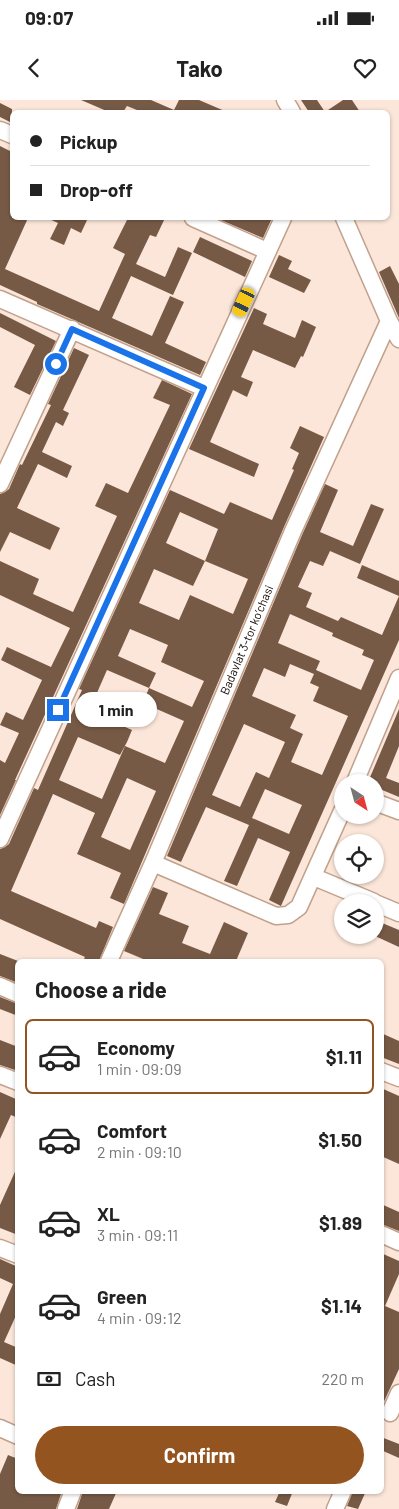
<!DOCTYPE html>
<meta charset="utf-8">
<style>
:root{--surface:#fff;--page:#f6f6f6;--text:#222;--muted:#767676;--line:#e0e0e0;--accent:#94541f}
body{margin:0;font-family:Barlow,sans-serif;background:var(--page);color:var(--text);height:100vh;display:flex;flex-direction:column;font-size:19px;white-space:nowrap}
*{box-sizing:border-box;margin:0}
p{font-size:16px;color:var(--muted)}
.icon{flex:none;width:28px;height:28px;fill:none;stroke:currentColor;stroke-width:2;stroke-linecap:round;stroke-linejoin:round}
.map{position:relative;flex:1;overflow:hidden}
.panel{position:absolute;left:15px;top:859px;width:369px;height:535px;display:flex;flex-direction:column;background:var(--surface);border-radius:8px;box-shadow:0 1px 4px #0004}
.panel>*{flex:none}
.guide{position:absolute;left:10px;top:10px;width:380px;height:110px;border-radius:8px;box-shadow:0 1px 4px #0004;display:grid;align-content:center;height:110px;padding:0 20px;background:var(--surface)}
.needle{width:32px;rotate:144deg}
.controls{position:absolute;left:334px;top:674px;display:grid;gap:10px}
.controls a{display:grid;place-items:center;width:50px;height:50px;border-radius:50%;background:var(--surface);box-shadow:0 1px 4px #0004;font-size:25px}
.end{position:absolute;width:22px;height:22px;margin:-11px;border:6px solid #1a73e8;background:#fff;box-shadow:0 0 0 2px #fff}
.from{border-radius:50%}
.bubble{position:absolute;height:35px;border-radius:18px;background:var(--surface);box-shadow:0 1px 4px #0004;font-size:16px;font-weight:700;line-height:35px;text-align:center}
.car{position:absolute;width:15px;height:30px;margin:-15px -8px;border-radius:6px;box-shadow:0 0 4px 1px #0007;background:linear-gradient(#f5c518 24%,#345 0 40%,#f5c518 0 76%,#345 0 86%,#f5c518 0)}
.guide b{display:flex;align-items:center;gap:18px;height:48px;font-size:19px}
.guide b+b{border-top:1px solid var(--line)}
.guide i{width:12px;height:12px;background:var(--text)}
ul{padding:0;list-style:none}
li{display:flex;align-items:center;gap:15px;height:75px;margin:0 10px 8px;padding:0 10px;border:2px solid transparent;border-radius:8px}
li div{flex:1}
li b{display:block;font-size:19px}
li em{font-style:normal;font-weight:700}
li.active{border-color:var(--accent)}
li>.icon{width:45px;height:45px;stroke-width:1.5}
h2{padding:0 20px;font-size:22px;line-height:60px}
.pay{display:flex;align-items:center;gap:12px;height:55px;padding:0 20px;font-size:19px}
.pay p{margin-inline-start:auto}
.primary-button{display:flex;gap:10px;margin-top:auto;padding:10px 20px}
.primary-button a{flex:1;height:58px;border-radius:30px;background:var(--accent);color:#fff;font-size:20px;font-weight:700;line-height:58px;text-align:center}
.status{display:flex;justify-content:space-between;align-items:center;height:35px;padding:0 25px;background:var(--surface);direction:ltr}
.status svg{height:14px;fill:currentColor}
header{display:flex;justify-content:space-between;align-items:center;height:65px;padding:0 20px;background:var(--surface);font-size:22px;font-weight:700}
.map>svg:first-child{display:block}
</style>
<div class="status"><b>09:07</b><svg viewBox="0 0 49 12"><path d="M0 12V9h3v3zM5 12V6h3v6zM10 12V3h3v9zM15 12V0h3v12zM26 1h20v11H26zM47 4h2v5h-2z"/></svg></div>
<header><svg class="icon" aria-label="back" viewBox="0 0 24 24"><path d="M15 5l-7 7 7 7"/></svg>Tako<svg class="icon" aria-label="heart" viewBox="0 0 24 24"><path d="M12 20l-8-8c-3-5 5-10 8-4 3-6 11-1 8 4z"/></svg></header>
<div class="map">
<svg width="399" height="1409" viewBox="0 0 399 1409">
<rect width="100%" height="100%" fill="#fbe6d9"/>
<!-- building -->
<path fill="#775a46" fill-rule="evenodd" d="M81,0H151L174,10L179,0H199L227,12H142L127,6L123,12H109Z
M301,0H317L325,12L343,0H352L360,12H309Z
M0,3L12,9V23L0,17Z
M0,46L12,52V118H28L5,169L99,211L125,154L113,148L128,118H165L156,137L150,135L136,164L165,177L178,147L192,153L173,195L131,176L112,218L152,236L170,196L184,202L165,243L206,262L200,275L37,204V202L0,185Z
M47,118H88L81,133L71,128L64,145L50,139L58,123Z
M216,118H272L263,138Z
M200,137L252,161L245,177L193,152Z
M279,155L292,161L288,169L311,180L304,193L269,177Z
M390,166L399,184V218L379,172Z
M254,208L267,214L263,224L295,238L302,220L316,227L303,257L301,256L295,268L253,250L241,277L253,282L247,297L233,290L210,342L259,364L254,377L189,349Z
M0,213L56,241L30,295L14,287L35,245L0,227Z
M74,248L89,255L63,310L69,313L63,326L56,322L42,352L72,366L67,378L38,364L17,408L60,428L50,450L10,432L0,452V394L5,392L9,389L20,364L22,365L51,305L48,304Z
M162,280L192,294L15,680H16L0,715V660L5,663L19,633L0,625L6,612L23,620L42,580L1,560L7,547L51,567L70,528L0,495V461L39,479L33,494L73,512L117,416L95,406L106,383L128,393L170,305L153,298Z
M300,326L324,337L284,427L124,804L110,798L121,773L77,754L95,713L53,694L11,791L96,828L99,821L113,827L99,861H83L85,857L0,819V749L5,747L9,744L34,688L38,690L82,590L79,589L170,390L224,414L230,402L272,420L294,370L292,369L299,353L290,348ZM180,412L218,429L205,461L166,443ZM205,461L248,479L233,514L190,495L179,520L139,503L154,469L193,486ZM130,529L168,545L161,562L204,581L192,607L149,588L156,573L118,556ZM107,570L149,588L143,603L184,621L165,663L125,646L102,699L59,680L78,637L120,655L127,642L132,630L89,611ZM127,678L156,691L130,750L101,737Z
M325,384L338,390L320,432L353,446L371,404L384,409L360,464L330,451L323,466L310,461L298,487L312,493L306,507L338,521L341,517L382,535L399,496L357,478L362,465L399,481V540L281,806L269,800L290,752L258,738L237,786L224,781L249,725L206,707L181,762L167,756L302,435ZM290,514L333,533L332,536L364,550L362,555L374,560L361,590L316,570L320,561L278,543ZM290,564L314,574L310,583L319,587L313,601L348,616L322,675L291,662L303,634L290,628L296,615L252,596L264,568L285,577ZM244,624L285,642L269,678L256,672L240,707L212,695ZM265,689L302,705L289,734L252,718Z
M399,609V646L386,678L399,683V697L375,687V682H368Z
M153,787L168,793L159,814L189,826L182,843L210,854L224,822L248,833L236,861H148L124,851Z
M375,820L399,830V847L375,836Z
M0,854L18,861V883L0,876Z
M0,897L18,904V916L0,909Z
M381,933L399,941V964L381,957Z
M0,940L18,947V971L0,965Z
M381,988L399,996V1064L381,1056Z
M0,992L18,1000V1018L11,1015L0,1039Z
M18,1065V1135L0,1128V1105Z
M381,1104L399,1112V1131L381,1124Z
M381,1153L399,1161V1174L385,1206L399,1212V1269L381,1308Z
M0,1159L18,1167V1211L4,1242L18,1248V1266L0,1258V1214L13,1184L0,1178Z
M381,1337L399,1344V1358L381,1350Z
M8,1355L18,1359V1391H62L56,1409H0V1374Z
M83,1391H117L109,1409H77Z
M280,1391H293L287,1406L275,1402Z
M353,1391H366L358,1409L347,1406Z"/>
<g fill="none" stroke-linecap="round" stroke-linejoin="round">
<defs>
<path id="minor" d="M285,0L292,12
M0,30L12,35
M193,118L267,151
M344,118L389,221L399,239
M0,199L204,288
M0,384L72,229
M355,682L399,578
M375,702L399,711
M0,739L283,118
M153,763L276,816L288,815L299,807L342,711
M314,777L374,802
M375,803L399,813
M109,861L153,763L293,431L389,221
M0,886L18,894
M381,971L399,978
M0,975L18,982
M381,1134L399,1142
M0,1148L18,1155
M390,1313L399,1293
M0,1328L18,1336
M66,1409L73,1391
M335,1409L343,1391"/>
</defs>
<!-- minor casing -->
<use href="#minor" stroke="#c1a18b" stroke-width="19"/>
<!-- minor -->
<use href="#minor" stroke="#fff" stroke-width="16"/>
</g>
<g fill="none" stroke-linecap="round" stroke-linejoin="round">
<!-- route -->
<path stroke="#1a73e8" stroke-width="6" d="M56,264L72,229L204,288L58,610"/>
</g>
<g text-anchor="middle" stroke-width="4" stroke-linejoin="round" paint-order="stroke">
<!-- street labels -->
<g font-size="12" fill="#150b04" stroke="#fff">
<text transform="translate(247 540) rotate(-67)" y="4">Badavlat 3-tor koʼchasi</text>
</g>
</g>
</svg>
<div class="controls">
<a><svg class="needle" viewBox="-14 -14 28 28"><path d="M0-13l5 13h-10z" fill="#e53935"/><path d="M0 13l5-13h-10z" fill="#767676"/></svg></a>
<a><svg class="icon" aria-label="locate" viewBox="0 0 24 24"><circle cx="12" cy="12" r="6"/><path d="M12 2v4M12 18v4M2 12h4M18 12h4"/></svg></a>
<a><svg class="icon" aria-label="layers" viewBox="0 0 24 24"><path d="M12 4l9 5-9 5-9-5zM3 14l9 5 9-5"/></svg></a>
</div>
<i class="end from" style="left:56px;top:264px"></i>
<i class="end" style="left:58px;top:610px"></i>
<div class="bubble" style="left:75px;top:592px;width:82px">1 min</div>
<i class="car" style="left:244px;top:202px;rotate:205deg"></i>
<div class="guide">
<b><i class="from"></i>Pickup</b>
<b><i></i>Drop-off</b>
</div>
<section class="panel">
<h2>Choose a ride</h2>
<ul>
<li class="active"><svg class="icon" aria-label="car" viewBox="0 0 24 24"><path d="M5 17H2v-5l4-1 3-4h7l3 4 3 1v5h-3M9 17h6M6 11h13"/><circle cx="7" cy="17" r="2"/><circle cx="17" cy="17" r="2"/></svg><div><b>Economy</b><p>1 min · 09:09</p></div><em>$1.11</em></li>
<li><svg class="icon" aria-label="car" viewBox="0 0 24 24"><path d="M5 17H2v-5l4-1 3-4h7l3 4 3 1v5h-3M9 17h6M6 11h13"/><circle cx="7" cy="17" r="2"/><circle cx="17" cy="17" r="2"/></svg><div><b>Comfort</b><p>2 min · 09:10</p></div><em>$1.50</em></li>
<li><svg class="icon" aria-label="car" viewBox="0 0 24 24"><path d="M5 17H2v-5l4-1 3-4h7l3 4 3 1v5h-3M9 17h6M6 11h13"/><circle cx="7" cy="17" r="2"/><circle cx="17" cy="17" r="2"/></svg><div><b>XL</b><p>3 min · 09:11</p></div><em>$1.89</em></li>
<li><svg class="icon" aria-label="car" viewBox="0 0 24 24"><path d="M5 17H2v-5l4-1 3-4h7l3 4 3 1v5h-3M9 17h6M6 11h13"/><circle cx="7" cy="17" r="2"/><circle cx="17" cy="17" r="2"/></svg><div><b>Green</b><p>4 min · 09:12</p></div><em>$1.14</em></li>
</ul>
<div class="pay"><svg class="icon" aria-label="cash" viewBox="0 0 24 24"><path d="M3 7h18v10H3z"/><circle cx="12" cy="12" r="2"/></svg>Cash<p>220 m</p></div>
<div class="primary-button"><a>Confirm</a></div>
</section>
</div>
